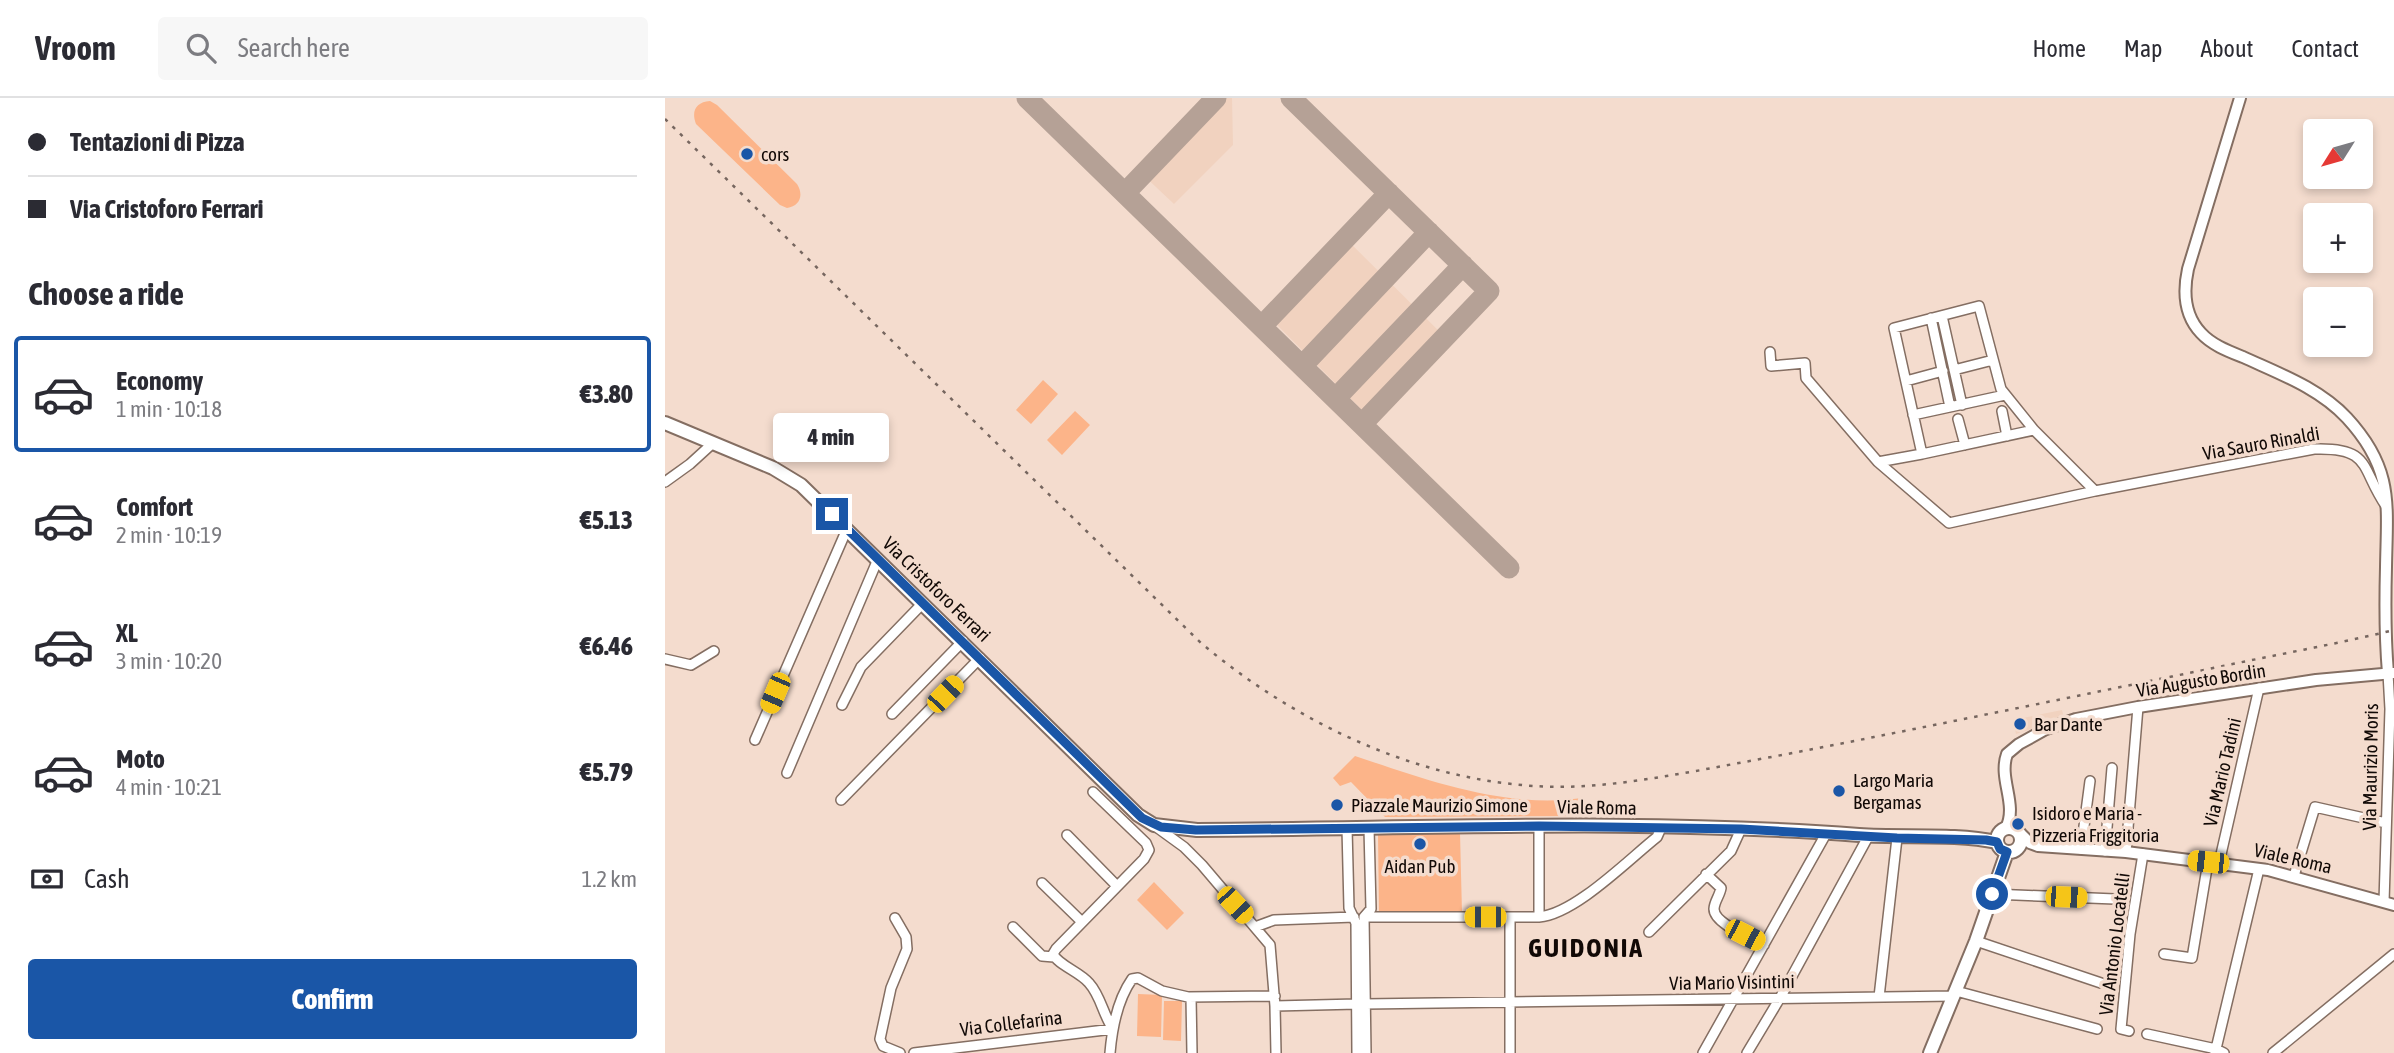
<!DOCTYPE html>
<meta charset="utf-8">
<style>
:root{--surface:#fff;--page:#f7f7f7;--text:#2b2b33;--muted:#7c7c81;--line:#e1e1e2;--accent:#1a56a7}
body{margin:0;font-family:"Asap Condensed",sans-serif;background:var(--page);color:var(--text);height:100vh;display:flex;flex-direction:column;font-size:26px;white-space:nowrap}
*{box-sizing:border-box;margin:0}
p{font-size:23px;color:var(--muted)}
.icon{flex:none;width:38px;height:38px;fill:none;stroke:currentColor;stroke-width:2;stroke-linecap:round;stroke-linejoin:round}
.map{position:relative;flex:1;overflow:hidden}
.drawer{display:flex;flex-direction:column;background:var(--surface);width:665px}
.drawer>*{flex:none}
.top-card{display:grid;align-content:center;height:154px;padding:0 28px;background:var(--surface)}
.needle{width:46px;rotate:233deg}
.controls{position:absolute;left:1638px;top:21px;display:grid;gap:14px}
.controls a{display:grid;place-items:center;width:70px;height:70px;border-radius:7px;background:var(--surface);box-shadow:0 4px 10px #0003;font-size:35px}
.end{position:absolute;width:32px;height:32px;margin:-16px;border:9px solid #1a56a7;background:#fff;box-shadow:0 0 0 4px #fff}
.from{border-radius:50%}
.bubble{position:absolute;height:49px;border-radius:7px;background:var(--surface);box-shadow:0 4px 10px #0003;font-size:23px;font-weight:800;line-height:49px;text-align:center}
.car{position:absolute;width:21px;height:42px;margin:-21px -10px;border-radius:9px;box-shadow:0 0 5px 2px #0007;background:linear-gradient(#f5c518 24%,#345 0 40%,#f5c518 0 76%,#345 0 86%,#f5c518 0)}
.top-card b{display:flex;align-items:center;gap:24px;height:66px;font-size:26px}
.top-card b+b{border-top:2px solid var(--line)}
.top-card i{width:18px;height:18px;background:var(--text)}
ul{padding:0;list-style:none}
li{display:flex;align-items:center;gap:21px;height:116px;margin:0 14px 10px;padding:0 14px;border:4px solid transparent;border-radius:7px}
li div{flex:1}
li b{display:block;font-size:26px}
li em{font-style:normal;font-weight:800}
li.selected{border-color:var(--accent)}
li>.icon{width:63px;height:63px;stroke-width:1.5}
h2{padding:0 28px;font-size:32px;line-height:84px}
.pay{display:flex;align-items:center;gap:18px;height:77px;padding:0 28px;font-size:26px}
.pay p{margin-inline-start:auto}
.button{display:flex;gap:14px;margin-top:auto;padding:14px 28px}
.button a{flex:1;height:80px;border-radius:7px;background:var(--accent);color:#fff;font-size:28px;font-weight:800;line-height:80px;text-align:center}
header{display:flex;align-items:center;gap:42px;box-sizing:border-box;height:98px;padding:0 35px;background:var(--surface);border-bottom:2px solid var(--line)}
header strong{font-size:33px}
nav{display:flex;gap:38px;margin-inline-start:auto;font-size:24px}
.search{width:490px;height:63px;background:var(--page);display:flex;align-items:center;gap:18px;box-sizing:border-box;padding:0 24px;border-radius:7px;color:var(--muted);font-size:26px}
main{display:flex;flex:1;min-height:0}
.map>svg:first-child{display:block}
</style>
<header>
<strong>Vroom</strong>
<div class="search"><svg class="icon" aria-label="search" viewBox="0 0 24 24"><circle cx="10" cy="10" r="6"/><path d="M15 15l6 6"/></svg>Search here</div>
<nav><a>Home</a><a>Map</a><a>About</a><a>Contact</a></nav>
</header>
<main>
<section class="drawer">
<div class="top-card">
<b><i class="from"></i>Tentazioni di Pizza</b>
<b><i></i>Via Cristoforo Ferrari</b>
</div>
<h2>Choose a ride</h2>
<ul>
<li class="selected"><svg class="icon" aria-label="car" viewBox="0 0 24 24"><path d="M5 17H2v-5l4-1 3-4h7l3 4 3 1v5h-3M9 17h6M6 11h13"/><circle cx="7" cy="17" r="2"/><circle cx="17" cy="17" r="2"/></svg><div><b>Economy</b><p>1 min · 10:18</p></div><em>€3.80</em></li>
<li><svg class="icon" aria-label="car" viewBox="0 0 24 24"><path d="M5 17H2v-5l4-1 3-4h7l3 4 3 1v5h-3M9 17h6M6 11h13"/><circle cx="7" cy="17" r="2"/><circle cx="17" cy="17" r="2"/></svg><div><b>Comfort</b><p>2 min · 10:19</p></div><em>€5.13</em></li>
<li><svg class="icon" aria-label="car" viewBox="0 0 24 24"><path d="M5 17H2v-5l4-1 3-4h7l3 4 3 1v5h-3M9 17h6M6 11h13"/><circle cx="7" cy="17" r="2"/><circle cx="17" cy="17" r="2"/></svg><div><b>XL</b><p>3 min · 10:20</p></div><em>€6.46</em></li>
<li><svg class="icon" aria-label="car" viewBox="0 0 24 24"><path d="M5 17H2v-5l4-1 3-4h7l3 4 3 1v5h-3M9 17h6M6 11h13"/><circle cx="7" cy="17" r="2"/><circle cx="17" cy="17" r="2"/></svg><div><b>Moto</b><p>4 min · 10:21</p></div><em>€5.79</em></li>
</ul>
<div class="pay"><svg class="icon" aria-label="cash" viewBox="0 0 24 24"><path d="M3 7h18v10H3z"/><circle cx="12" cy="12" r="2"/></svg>Cash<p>1.2 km</p></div>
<div class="button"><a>Confirm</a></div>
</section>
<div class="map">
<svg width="1729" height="955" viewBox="0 0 1729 955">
<rect width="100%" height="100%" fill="#f4dcce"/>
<!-- built -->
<path fill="#f1d2bf" d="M545,0H567L568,47L509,106L474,73Z
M677,137L786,245L709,324L600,215Z
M1397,612L1399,620L1351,636L1348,622Z"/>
<!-- green -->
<path fill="#fcb489" d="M45,3L52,7L132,86C139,97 135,108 122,110L115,107L31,26C26,13 31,4 45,3Z
M378,282L393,296L366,326L351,312Z
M410,313L425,327L397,357L382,342Z
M690,658C762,682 840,711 917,700L929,712V718L720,719L686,684L675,688L668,680Z
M795,735L797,815L714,816L713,736Z
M489,784L519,815L502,832L472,802Z
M473,896L497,897L496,939L472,938Z
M499,903H517L516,943L498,942Z"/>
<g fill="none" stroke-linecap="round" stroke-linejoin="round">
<!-- taxiway -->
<path stroke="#b5a196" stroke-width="21" d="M362,0L844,470
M626,0L824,193L697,326
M460,95L551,0
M597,228L724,95
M638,267L764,134
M671,300L798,167"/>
<defs>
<path id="minor" d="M1277,218L1297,307
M1266,220L1285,309
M1105,254L1106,268L1140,265L1141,280L1213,364
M1289,272L1328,262
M1241,283L1278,273
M1337,313L1342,338
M1248,317L1340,297
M1293,321L1300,347
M1257,356L1369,332
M0,384L25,366L48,345
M1430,393L1284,425L1213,364L1257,356L1229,230L1314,208L1336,291L1369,332L1430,393L1649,351C1707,349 1695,370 1721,408
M0,561L26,567L49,553
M177,607L196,569L258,505
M227,616L298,543
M90,642L182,431
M122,675L213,461
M176,702L315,560
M490,728L519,749L537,767L605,847L610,908L611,955
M874,728V819
M682,730L684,810L691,825L692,955
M402,737L452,788
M1416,751L1425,683
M1440,753L1447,670
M1461,754L1473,609
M1554,765L1594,590
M1041,776L1056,790C1055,797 1049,804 1049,811C1049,826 1087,840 1099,847
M1629,778L1650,709L1721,725
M377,785L417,824
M1327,796L1450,801
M1719,804L1725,611L1723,575
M699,819H874C910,816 963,762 992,739L996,730
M699,819L701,955
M699,819L706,811L704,730
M845,819V955
M230,820L241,839L242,851L226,890L215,941L218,948L235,955
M348,829L377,858L389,859
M590,829L609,822L689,819
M984,834L1066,753L1076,731
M1311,843L1436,885
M1499,856L1527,860L1543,764
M1291,893L1432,931
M526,899L527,955
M1214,899L1232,740
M700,906L1289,898
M610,908L692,906
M1464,933L1456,931L1465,836L1478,756
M1482,936L1551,951L1559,955
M249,955L448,931C438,917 436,898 424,885C415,874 393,867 388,856L391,851L479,761L484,752L481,745L428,694
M445,955C447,931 453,901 467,881L473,880L497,893L523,899L610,898
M1038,955L1162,734
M1082,955L1115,900L1204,737
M1550,955L1594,771
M1608,955L1729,856"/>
<path id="tertiary" d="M1575,0L1523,171C1518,194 1519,217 1536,235C1547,247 1563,253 1578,259C1615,276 1654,290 1682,320C1729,371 1722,406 1721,469C1720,505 1720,540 1723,575
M1341,730C1353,706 1333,681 1342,656L1354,646L1381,631L1411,621L1473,609L1651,582L1729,575
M1354,734L1365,745L1373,748L1461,754L1603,772L1729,807"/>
<path id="secondary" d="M0,325L108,370L136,387L473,717L489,727L532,732C752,731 974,720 1194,737C1238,740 1290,735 1332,744
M1332 742a12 12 0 1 1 24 0a12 12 0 1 1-24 0Z
M1265,955L1311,843L1342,754"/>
</defs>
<!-- minor casing -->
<use href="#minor" stroke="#846e62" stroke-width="12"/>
<!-- tertiary casing -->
<use href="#tertiary" stroke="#846e62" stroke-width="14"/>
<!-- secondary casing -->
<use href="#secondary" stroke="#846e62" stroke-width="16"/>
<!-- minor -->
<use href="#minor" stroke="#fff" stroke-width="9"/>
<!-- tertiary -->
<use href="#tertiary" stroke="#fff" stroke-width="10"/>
<!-- secondary -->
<use href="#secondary" stroke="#fff" stroke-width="12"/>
<!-- rail -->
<path stroke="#76665f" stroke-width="2.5" stroke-dasharray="3.5 7" stroke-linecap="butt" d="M0,21L536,545C625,620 740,677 857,687C916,693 973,683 1031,673C1090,662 1150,651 1209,639C1325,616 1441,592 1558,568C1615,556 1672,546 1729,532"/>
</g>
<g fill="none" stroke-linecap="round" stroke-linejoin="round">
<!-- route -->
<path stroke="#1a56a7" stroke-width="9" d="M167,416L477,720L496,729L531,732L874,728L1076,731L1232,740L1321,742L1332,744L1335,751L1342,754L1327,796"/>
</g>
<!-- markers -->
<g fill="#1a56a7" stroke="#f4dcce" stroke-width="2.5">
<circle cx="82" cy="56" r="7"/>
<circle cx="1355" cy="626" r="7"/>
<circle cx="1174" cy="693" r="7"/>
<circle cx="672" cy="707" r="7"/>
<circle cx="1353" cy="726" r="7"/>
<circle cx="755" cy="746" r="7"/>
</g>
<g text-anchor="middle" stroke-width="7" stroke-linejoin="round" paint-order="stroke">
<!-- poi labels -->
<g font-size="19" fill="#110906" stroke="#f4dcce" text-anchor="start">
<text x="96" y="63">cors</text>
<text x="1369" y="633">Bar Dante</text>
<text x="1188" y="689">Largo Maria<tspan x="1188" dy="22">Bergamas</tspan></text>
<text x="686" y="714">Piazzale Maurizio Simone</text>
<text x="1367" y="722">Isidoro e Maria -<tspan x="1367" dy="22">Pizzeria Friggitoria</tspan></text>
<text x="755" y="775" text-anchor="middle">Aidan Pub</text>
</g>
<!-- street labels -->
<g font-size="19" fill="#110906" stroke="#f4dcce">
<text transform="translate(1596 345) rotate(-10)" y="7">Via Sauro Rinaldi</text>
<text transform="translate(272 491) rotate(44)" y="7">Via Cristoforo Ferrari</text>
<text transform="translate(1536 582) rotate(-9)" y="7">Via Augusto Bordin</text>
<text transform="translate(1705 669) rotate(-89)" y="7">Via Maurizio Moris</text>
<text transform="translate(1557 674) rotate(-77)" y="7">Via Mario Tadini</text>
<text transform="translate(932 709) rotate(1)" y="7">Viale Roma</text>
<text transform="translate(1628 760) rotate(13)" y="7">Viale Roma</text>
<text transform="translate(1449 846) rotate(-83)" y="7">Via Antonio Locatelli</text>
<text transform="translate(1067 884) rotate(-1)" y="7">Via Mario Visintini</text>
<text transform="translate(346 925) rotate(-7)" y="7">Via Collefarina</text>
</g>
<!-- district labels -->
<g font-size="26" font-weight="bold" letter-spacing="2" fill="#110906" stroke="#f4dcce">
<text x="921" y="859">GUIDONIA</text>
</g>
</g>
</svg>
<div class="controls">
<a><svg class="needle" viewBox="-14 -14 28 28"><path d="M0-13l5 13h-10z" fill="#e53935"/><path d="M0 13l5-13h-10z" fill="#7c7c81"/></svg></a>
<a>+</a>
<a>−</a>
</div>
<i class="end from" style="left:1327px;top:796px"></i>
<i class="end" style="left:167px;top:416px"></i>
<div class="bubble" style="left:108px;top:315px;width:116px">4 min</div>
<i class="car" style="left:110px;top:595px;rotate:203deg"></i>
<i class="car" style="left:280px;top:596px;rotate:44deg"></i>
<i class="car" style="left:1543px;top:764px;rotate:276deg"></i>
<i class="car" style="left:1401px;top:799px;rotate:92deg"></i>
<i class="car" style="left:570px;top:807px;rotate:137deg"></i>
<i class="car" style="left:820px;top:819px;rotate:270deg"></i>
<i class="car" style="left:1080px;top:837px;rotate:117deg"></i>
</div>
</main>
